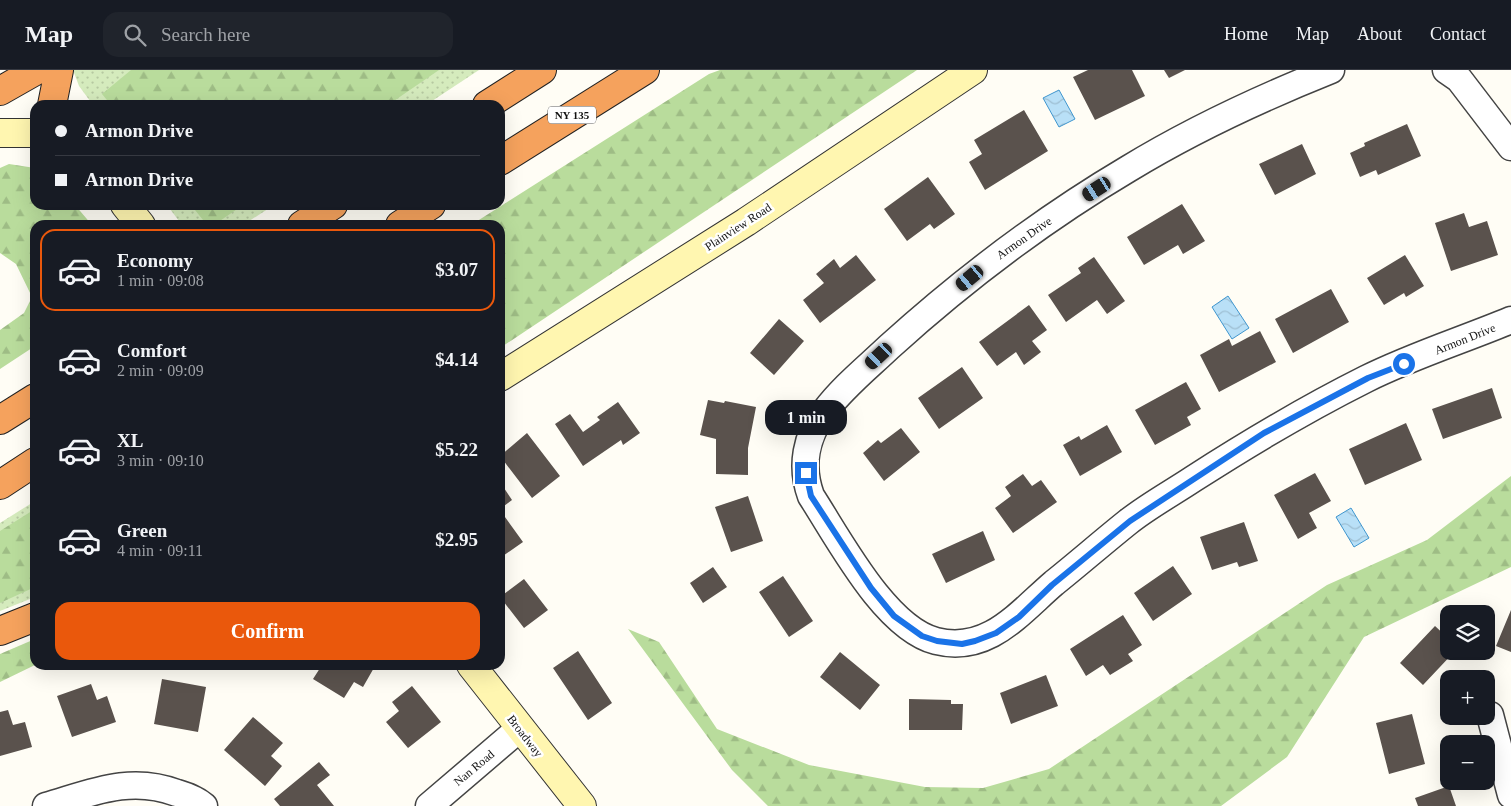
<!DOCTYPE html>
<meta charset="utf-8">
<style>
:root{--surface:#171b24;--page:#20242c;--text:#f1f3f6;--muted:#9ea1a6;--line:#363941;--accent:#ea580c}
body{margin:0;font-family:Georgia,serif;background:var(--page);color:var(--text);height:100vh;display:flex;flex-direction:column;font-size:19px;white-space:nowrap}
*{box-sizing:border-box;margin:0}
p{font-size:16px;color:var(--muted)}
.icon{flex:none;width:28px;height:28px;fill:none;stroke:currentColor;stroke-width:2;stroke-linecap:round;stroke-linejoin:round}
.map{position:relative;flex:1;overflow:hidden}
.panel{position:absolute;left:30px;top:150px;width:475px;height:450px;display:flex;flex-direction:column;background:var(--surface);border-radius:15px;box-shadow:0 5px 20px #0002}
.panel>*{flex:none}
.banner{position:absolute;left:30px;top:30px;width:475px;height:110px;border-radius:15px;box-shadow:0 5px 20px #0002;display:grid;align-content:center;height:110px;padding:0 25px;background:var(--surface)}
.buttons{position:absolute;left:1440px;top:535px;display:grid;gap:10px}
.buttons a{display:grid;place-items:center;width:55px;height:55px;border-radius:10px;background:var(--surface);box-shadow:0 5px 20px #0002;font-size:25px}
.end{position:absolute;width:22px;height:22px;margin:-11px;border:6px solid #1a73e8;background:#fff;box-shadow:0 0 0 2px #fff}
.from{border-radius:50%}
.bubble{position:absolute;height:35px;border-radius:15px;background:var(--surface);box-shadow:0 5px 20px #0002;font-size:16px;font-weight:700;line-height:35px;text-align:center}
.car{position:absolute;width:15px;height:30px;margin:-15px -8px;border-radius:6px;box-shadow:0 0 4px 1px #0007;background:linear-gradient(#222 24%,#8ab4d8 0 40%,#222 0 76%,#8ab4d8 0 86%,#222 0)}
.banner b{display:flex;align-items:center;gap:18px;height:48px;font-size:19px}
.banner b+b{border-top:1px solid var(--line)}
.banner i{width:12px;height:12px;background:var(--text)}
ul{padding:9px 0 0;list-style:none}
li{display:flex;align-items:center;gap:15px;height:82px;margin:0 10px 8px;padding:0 15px;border:2px solid transparent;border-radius:15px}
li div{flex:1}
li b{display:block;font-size:19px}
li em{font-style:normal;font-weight:700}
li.selected{border-color:var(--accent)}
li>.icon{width:45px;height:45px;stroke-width:1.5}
.button{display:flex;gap:10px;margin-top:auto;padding:10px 25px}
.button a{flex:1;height:58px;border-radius:15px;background:var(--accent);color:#fff;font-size:20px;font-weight:700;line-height:58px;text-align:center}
header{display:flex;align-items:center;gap:30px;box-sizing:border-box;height:70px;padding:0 25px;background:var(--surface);border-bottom:1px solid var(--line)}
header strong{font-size:24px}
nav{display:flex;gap:28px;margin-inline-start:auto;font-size:18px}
.search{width:350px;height:45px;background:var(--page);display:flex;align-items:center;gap:12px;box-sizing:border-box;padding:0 18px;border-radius:15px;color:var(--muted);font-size:19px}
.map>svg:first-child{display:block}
</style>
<header>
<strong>Map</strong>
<div class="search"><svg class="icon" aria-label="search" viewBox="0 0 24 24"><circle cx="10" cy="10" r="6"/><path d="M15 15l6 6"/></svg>Search here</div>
<nav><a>Home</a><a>Map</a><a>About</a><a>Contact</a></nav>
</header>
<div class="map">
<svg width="1511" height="736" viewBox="0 0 1511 736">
<defs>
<pattern id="grass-dots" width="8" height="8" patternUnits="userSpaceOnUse" patternTransform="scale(1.25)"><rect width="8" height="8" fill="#d5ebbd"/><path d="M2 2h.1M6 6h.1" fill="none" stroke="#b6c8a1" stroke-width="1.8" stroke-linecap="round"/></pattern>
<pattern id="forest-firs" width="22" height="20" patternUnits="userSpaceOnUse" patternTransform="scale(1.25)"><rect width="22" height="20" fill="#b9dc9c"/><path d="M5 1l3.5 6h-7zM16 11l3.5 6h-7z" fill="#9ebc85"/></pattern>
<pattern id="water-waves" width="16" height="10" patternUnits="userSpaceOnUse" patternTransform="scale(1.25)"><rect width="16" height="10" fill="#b9e0f7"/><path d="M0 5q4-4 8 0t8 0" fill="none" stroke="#9ebfd3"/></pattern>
</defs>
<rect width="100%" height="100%" fill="#fffdf5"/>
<!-- grass -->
<path fill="url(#grass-dots)" d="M73,0H479L426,35H93L79,16Z
M167,135H274L243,155H182Z
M35,431V527L0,541V453Z"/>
<!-- forest -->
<path fill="url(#forest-firs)" d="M131,0H439L388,35H111L102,24Z
M720,0H917L500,278V155H471L709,4Z
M9,94L35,98V135H75L92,155H35V276L0,299V260L24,243L32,227L16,194L0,183V98Z
M191,135H243L214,155H207Z
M1511,406V497L1364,567L1287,687L1221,736H768L732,700L628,559L659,572L717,659L809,695L925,717L983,718L1049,699L1327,515L1427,470Z
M35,439V517L0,533V461Z
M35,569V595L0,612V584Z"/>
<!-- water -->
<path fill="url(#water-waves)" stroke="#3f96cf" d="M1059,20L1075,49L1059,57L1043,28Z
M1228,226L1249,258L1232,269L1212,237Z
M1351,438L1369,468L1354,477L1336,447Z"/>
<!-- building -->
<path fill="#5a524d" d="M1088,0H1132L1145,26L1095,50L1073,7Z
M1164,0H1185L1169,8Z
M1024,40L1048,81L985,120L969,92L982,84L974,70Z
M1407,54L1421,86L1378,105L1376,100L1360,107L1350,83L1365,76L1364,73Z
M1302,74L1316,104L1275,125L1259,94Z
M928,107L955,144L934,159L930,154L907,171L884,139Z
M1182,134L1205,171L1183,184L1178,175L1144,195L1127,167Z
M1464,143L1469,157L1487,151L1498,185L1451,201L1435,153Z
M856,185L876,210L820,253L803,230L824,213L816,204L834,189L840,198Z
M1405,185L1424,216L1406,227L1404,223L1384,235L1367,208Z
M1094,187L1125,231L1107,244L1097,230L1066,252L1048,225L1081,203L1078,198Z
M1331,219L1349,252L1293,283L1275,249Z
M1029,235L1047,260L1032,271L1041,282L1024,295L1016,282L997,296L979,272Z
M779,249L804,271L774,305L750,283Z
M1260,261L1276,292L1219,322L1200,285L1229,269L1232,276Z
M962,297L983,328L939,359L918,328Z
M1186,312L1201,339L1187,347L1191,355L1155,375L1135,340Z
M1492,318L1502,348L1443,369L1432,339Z
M708,330L724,333L725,331L756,337L748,378V405L716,404V369L700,365Z
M618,332L640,363L623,375L621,370L583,396L555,354L570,344L583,362L600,350L597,347Z
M1406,353L1422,390L1365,415L1349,379Z
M1107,355L1122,382L1080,406L1063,375L1079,366L1081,370Z
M901,358L920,382L884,411L863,383L878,370L881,373Z
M527,363L560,406L532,428L500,386Z
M1315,403L1331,431L1309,443L1317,458L1298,469L1274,425Z
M1023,404L1032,416L1041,410L1057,432L1013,463L995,438L1011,426L1005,417Z
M500,412L512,430L500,439Z
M748,426L763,471L731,482L715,437Z
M500,440L523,472L500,488Z
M1244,452L1258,491L1239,497L1237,492L1212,500L1200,467Z
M983,461L995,490L946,513L932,484Z
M1173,496L1192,524L1153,551L1134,523Z
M713,497L727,517L703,533L690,513Z
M783,506L813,551L789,567L759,522Z
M524,509L548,540L524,558L500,527Z
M1511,540V582L1496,576Z
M1123,545L1142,575L1128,584L1133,591L1110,605L1103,595L1086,606L1070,579Z
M1435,556L1449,569V581H1455L1423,615L1400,593Z
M578,581L612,633L588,650L553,598Z
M840,582L880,615L860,640L820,607Z
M322,595H374L375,596L363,617L354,612L344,628L313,609Z
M1046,605L1058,636L1011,654L1000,623Z
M162,609L206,617L198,662L154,654Z
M91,614L97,630L107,626L116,652L72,667L57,626Z
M412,616L441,652L408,678L386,652L399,641L392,632Z
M909,629L951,630V634H963L962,660H909Z
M8,640L13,655L25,652L32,677L0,686V642Z
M1412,644L1425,694L1389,704L1376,653Z
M253,647L283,673L271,686L282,696L265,716L224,680Z
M319,692L330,705L317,715L334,736H280L274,729Z
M1449,716L1456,736H1418L1415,728Z"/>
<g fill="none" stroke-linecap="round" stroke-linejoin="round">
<defs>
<path id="street" d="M1331,0C1261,28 1192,60 1128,99C1042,150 963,210 889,277C868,297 843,317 825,341C806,366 800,396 811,426C839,469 885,558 936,571C988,584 1019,543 1054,513C1079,493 1103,472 1128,452C1148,436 1172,423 1193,409C1249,373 1306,339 1366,309C1412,286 1463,270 1511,250
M1446,0L1459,9L1511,77
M1490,645L1511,725
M46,736C91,723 130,705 177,723C187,726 196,729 204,736
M429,736L519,659"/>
<path id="secondary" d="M0,63H35
M125,135L141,155
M500,307L746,152L973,0
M471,595L582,736"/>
<path id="highway" d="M0,21L37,0
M52,35L59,0
M487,35L542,0
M500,91L645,0
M302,155L333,135
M400,155L431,135
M0,350L35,328
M0,415L35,392
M0,561L35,547"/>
</defs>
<!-- street casing -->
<use href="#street" stroke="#444" stroke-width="29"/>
<!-- secondary casing -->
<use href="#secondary" stroke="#333" stroke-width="30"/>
<!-- highway casing -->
<use href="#highway" stroke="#222" stroke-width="30"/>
<!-- street -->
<use href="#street" stroke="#fff" stroke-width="26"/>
<!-- secondary -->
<use href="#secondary" stroke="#fff6b0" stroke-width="28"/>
<!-- highway -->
<use href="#highway" stroke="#f5a25d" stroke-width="28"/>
</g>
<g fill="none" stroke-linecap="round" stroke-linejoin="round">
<!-- route -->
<path stroke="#1a73e8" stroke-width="6" d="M806,403L811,426L871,518L894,546L922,566L937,571L962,574L975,571L996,563L1019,547L1052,515L1130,451L1264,363L1368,308L1404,294"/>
</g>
<g text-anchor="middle" stroke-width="5" stroke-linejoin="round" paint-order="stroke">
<!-- shield labels -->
<rect fill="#fff" stroke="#585858" stroke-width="1" x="548" y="36.5" width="48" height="17" rx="4"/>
<g font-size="11" font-weight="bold" fill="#111">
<text x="572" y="49">NY 135</text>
</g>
<!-- street labels -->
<g font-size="12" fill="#111" stroke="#fff">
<text transform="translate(738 157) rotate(-33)" y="4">Plainview Road</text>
<text transform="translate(1024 168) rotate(-35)" y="4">Armon Drive</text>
<text transform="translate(1465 269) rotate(-22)" y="4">Armon Drive</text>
<text transform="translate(525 666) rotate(52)" y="4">Broadway</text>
<text transform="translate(474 698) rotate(-40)" y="4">Nan Road</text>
</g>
</g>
</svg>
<div class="buttons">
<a><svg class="icon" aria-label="layers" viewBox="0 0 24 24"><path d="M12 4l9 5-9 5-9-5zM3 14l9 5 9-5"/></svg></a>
<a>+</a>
<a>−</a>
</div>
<i class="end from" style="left:1404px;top:294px"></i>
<i class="end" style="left:806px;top:403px"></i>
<div class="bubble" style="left:765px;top:330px;width:82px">1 min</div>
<i class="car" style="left:1097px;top:119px;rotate:237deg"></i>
<i class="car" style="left:970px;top:208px;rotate:230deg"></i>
<i class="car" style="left:879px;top:286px;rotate:227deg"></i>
<div class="banner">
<b><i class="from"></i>Armon Drive</b>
<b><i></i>Armon Drive</b>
</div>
<section class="panel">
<ul>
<li class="selected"><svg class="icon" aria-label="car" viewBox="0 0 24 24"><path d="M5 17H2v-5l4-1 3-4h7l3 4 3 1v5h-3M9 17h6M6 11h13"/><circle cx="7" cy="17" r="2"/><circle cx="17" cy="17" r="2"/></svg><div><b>Economy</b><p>1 min · 09:08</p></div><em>$3.07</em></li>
<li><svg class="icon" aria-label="car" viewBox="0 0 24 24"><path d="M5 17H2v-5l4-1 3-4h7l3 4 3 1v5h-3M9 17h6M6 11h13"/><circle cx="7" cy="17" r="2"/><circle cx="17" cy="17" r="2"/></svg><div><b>Comfort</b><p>2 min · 09:09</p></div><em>$4.14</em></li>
<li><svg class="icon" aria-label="car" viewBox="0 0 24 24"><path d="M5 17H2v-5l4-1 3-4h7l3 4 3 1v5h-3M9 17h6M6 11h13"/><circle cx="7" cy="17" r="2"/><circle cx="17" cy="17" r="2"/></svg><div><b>XL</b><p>3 min · 09:10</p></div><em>$5.22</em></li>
<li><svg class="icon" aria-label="car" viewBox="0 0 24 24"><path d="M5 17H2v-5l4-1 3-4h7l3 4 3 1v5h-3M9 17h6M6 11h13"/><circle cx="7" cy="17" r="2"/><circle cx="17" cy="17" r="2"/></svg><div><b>Green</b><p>4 min · 09:11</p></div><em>$2.95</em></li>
</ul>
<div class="button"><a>Confirm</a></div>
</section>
</div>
